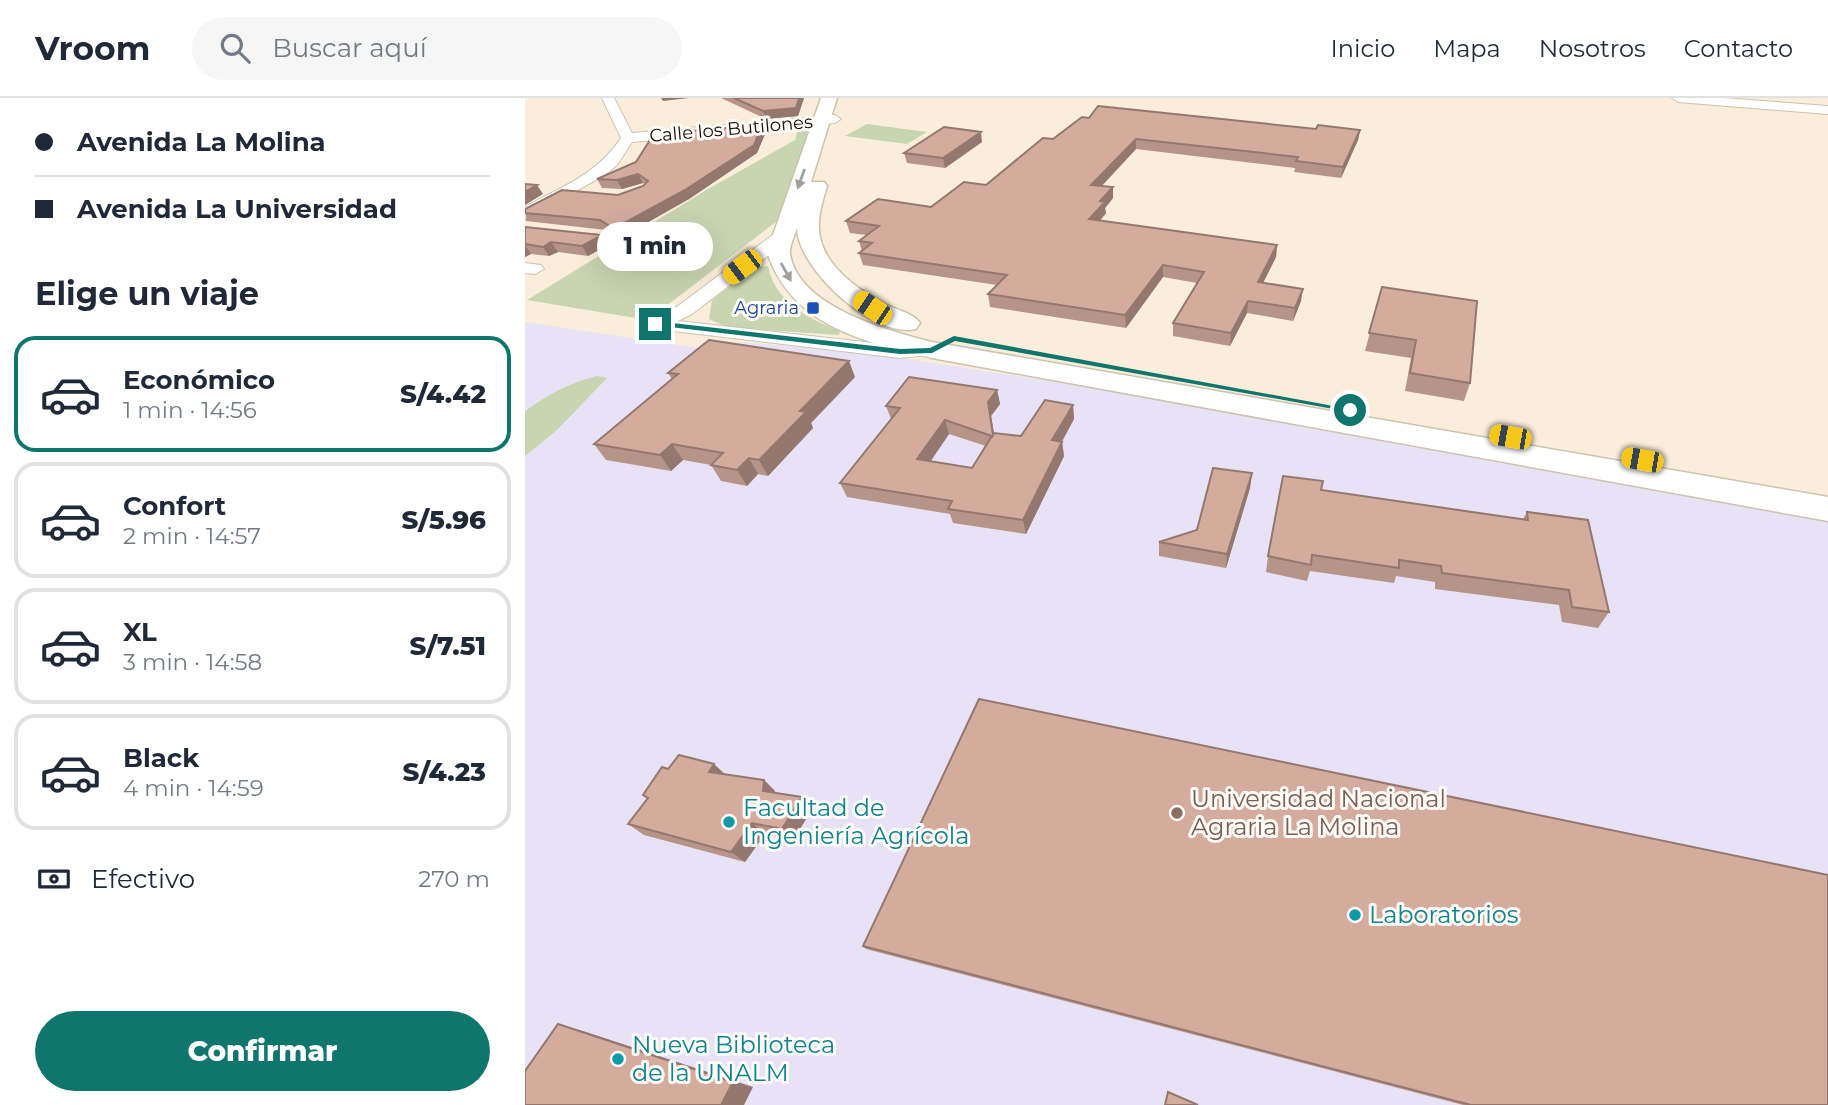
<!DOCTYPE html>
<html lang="es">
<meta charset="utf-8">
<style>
:root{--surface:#fff;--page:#f6f6f7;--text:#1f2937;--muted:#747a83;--line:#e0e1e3;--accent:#0f766e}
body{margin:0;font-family:Montserrat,sans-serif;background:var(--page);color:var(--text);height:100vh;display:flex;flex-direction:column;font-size:26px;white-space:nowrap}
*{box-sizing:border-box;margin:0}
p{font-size:23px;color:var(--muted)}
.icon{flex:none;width:38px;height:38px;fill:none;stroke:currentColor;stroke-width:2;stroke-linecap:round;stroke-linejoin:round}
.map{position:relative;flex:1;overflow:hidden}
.details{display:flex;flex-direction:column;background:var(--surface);width:525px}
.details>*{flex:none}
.guide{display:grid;align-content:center;height:154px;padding:0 35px;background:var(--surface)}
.end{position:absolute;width:32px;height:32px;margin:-16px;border:9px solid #0f766e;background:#fff;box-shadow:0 0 0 4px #fff}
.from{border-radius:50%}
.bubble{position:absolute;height:49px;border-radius:24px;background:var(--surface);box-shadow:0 7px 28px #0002;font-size:23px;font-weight:800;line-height:49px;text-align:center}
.car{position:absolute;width:21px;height:42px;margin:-21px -10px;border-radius:9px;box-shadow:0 0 5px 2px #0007;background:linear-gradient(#f5c518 24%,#345 0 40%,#f5c518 0 76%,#345 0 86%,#f5c518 0)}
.guide b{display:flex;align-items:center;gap:24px;height:66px;font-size:26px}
.guide b+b{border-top:2px solid var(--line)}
.guide i{width:18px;height:18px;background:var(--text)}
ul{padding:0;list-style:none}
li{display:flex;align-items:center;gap:21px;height:116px;margin:0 14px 10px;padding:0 21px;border:4px solid var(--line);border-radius:21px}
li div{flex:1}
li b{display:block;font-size:26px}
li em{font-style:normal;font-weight:800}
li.selected{border-color:var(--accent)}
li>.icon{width:63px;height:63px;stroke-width:1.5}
h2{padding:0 35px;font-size:32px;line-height:84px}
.pay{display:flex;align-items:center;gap:18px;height:77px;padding:0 35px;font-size:26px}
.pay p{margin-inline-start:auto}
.cta{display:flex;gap:14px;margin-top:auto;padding:14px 35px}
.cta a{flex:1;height:80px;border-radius:42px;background:var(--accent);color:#fff;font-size:28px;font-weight:800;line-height:80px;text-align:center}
header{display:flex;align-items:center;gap:42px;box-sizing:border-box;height:98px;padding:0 35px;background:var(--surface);border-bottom:2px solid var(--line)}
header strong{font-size:33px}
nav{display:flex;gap:38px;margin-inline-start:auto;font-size:24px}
.search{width:490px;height:63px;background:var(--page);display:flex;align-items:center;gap:18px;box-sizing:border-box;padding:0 24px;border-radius:38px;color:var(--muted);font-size:26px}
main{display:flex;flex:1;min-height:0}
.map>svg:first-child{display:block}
</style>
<header>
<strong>Vroom</strong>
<div class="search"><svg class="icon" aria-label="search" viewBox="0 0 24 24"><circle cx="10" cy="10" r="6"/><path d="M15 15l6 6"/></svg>Buscar aquí</div>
<nav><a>Inicio</a><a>Mapa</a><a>Nosotros</a><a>Contacto</a></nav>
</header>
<main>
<section class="details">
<div class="guide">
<b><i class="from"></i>Avenida La Molina</b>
<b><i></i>Avenida La Universidad</b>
</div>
<h2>Elige un viaje</h2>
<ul>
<li class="selected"><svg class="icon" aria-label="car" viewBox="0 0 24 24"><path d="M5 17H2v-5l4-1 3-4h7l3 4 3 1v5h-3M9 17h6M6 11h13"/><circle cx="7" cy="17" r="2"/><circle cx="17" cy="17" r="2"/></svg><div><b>Económico</b><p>1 min · 14:56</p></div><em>S/4.42</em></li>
<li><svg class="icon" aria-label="car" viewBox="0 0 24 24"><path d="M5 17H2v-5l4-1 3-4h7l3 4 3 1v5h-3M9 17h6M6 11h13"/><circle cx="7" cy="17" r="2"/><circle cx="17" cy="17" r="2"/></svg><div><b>Confort</b><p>2 min · 14:57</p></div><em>S/5.96</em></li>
<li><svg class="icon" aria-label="car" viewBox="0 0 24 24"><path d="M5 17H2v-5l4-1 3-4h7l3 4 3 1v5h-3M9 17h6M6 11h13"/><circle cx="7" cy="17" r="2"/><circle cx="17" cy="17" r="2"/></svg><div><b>XL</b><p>3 min · 14:58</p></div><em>S/7.51</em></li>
<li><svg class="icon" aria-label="car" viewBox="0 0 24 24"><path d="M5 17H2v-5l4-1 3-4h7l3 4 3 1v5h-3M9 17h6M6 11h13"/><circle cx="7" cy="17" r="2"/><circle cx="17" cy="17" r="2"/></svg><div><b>Black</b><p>4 min · 14:59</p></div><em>S/4.23</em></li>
</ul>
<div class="pay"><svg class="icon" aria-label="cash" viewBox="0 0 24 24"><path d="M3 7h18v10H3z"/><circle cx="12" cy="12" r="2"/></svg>Efectivo<p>270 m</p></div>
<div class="cta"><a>Confirmar</a></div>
</section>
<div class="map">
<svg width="1303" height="1007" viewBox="0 0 1303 1007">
<rect width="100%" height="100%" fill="#faeeda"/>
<!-- education -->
<path fill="#e8e2f7" d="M0,224L186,252L189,249L215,244L345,255L569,290L1303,422V1007H0Z"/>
<!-- green -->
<path fill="#c8d5b1" d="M342,26L402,34L382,46L320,38Z
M274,28H288L256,120L123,222L2,202L183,91L270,42Z
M243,168C250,204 284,221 315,233L314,237L204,230L184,221L187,202L231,169Z
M72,278L82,280L32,332L0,358V313C24,296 44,285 72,278Z"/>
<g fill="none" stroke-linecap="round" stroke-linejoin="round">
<defs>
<path id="minor" d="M77,0H89L107,35L310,17L316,21L310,25L107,44L92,67L80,77L0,121V109C38,88 71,77 96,40Z
M1147,0H1199L1303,8V16L1153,4Z
M255,135L261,136L264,140L261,144L167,216L153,223L375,248H414L417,252L414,256L375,260L123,230L120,226L123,222L153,208L249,136Z
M0,165L16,167L19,171L10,176L0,175Z"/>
<path id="major" d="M296,0H312L286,84H299L302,88C298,102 293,117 294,131C296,167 333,192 362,207C372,212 388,215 395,225L391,231C350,241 273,172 272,130C270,137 264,148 265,156C273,209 364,233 407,244L1303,399V423L407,260C338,243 267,229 242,154Z"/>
</defs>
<!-- minor casing -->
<use href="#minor" stroke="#cdc2ae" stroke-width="2"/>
<!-- major casing -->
<use href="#major" stroke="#cdc2ae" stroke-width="3"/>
<!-- minor -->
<use href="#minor" fill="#fff" fill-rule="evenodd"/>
<!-- major -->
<use href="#major" fill="#fff" fill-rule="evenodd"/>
</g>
<!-- wall -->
<path fill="#b69488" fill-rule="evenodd" d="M196,0H279L273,18L241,21Z
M237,27L240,36L232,55L164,101L63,158L33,154L24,158L6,156L0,159V129L76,137L81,132L1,123L0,111L93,97L118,88L120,86L118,85L97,91L77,90L72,81L111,64L138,41Z
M791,31L835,32L833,42L816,80L769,74L770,70L611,51L577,88L588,100L580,110L581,115L575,123L752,147L751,159L738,185L776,203L768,223L722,215L705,248L648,238V225L672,185L638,179L601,230L465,209L463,196L472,187L338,167L334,155L337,153L334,143L341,137L325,135L321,123L406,109L461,87L528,41Z
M457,44L420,70L382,65L379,55Z
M857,189L945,285L939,303L880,293L886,260L840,253Z
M143,275L330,279L286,325L288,330L243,378L233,376L222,388L196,383L186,367L158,362L146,373L81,362L69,346L147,281Z
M472,292L475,306L466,318L469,335L496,338L548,307L549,321L537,344L539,358L501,436L428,425L425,416L322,399L315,385L366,321L361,308ZM424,336L461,348L447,370L406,363Z
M727,375L725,390L701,470L634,458V444L672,432Z
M796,392L998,421L1002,414L1084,514L1073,530L1037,524L1034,507L910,491V484L871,478L869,485L785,473L782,483L741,474L743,458Z
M143,671L200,676L239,682L250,693V695L277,699L288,710L268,742L240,736L220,764L119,737L103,726L122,701L118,697Z
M338,848L1303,1007H938L341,851Z"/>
<!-- shaded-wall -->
<path fill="#94786f" d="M136,0H164L138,3Z
M274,0H279L273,18L241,21L238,13Z
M237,27L240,36L232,55L164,101L63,158L57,148L160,92Z
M835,32L833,42L816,80L818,69Z
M456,34L457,44L420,70L418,60Z
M611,41V51L567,98L566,87Z
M113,76L118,85L97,91L92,82Z
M12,87L18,96L0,107V94Z
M588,89V100L580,110L581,115L565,133L564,121L575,103Z
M26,144L33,154L24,158L18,149Z
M0,147L6,156L0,159Z
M752,147L751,159L732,197L733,184Z
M638,167V179L601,230L600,217Z
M778,191L776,203L768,223L770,210Z
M723,203L722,215L705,248L706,235Z
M324,263L330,279L286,325L288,330L243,378L234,362L275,313Z
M472,292L475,306L466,318L471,351L468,337L463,304Z
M548,307L549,321L529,357L527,342Z
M420,322L424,336L397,375L392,361Z
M537,344L539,358L501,436L498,422Z
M147,346L158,362L146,373L135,357Z
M224,360L233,376L222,388L212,372Z
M727,375L725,390L701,470L702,456Z
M189,666L202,678L184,674Z
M239,682L250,693V705L238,693Z
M277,699L288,710L268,742L257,731Z
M227,725L240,736L220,764L206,754Z
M33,926L61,934L228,989L219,1007H196Z"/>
<!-- building -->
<path fill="#d4ac9e" stroke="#94786f" stroke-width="2" fill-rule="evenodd" d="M209,0H274L271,10L238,13Z
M573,8L791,31L793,27L835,32L818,69L771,63L773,59L611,41L566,87L588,89L575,103L580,104L564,121L752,147L733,184L778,191L770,210L723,203L706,235L648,225L679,174L638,167L600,217L463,196L482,177L334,155L347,145L334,143L354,128L321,123L353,101L406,109L439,84L461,87L518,40L528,41L557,19L564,20Z
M237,27L229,47L160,92L57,148L26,144L18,149L0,146V129L76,137L86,129L75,122L0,115V111L37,92L93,97L118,88L123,83L113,76L92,82L72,81L111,64L125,42L138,41L142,35Z
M419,29L456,34L418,60L379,55Z
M0,86L12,87L0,94Z
M857,189L952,203L945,285L885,275L891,242L844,235Z
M184,242L324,263L275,313L281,314L234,362L224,360L212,372L186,367L198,355L147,346L135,357L69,346L153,276L143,275Z
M384,279L472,292L463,304L468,337L469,335L496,338L520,302L548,307L527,342L537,344L498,422L423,411L427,403L315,385L375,310L361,308ZM420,322L467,338L447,370L392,361Z
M688,370L727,375L702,456L634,444L672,432Z
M758,378L798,383L796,392L954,415L1003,422L1002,414L1063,422L1084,514L1047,509L1044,492L917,475L916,468L874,462V470L787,457L786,467L743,458Z
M454,601L1303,777V1007H946L338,848Z
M154,657L189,666L184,674L239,682L238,693L277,699L257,731L227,725L206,754L103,726L123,700L118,697L137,669L143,671Z
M33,926L208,984L196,1007H0V973Z
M643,994L673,1007H640Z"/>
<!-- one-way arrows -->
<defs><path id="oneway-solid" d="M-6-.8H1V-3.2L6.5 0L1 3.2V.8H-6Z" transform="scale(1.75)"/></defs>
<g fill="#a1a09d">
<use href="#oneway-solid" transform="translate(276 81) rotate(110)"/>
<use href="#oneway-solid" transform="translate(261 174) rotate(61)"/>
</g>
<!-- route -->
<path fill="#0f766e" d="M130,223L375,251L405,250L429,238L830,312L825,314L430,243L407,255L375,256L128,227Z"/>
<!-- markers -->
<rect fill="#1a4fb4" stroke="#fffcf8" stroke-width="2.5" x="281" y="203" width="14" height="14" rx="3.5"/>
<circle fill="#8d6e63" stroke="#fffcf8" stroke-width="2.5" cx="652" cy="715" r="7"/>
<g fill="#0f9aa8" stroke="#fffcf8" stroke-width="2.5">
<circle cx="204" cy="724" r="7"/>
<circle cx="830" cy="817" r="7"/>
<circle cx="93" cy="961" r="7"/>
</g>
<g text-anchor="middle" stroke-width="6" stroke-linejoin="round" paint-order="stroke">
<!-- far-street labels -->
<g font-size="18" fill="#14110a" stroke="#fffcf8">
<text transform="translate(206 31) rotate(-5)" y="6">Calle los Butilones</text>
</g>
<!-- far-transit labels -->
<g font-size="18" fill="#164399" stroke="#fffcf8" text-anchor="end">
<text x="274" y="216">Agraria</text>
</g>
<!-- near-education labels -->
<g font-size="24" fill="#785e54" stroke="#fffcf8" text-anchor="start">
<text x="666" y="709">Universidad Nacional<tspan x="666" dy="28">Agraria La Molina</tspan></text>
</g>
<!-- near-culture labels -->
<g font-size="24" fill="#0d838f" stroke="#fffcf8" text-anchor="start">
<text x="218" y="718">Facultad de<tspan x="218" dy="28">Ingeniería Agrícola</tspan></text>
<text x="844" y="825">Laboratorios</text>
<text x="107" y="955">Nueva Biblioteca<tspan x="107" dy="28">de la UNALM</tspan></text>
</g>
</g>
</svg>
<i class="end from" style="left:825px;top:312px"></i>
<i class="end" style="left:130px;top:226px"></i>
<div class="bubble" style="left:72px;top:124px;width:116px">1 min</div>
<i class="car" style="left:217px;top:169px;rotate:233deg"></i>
<i class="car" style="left:347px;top:210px;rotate:304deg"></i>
<i class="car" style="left:985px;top:339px;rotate:280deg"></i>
<i class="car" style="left:1117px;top:362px;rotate:280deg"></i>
</div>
</main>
